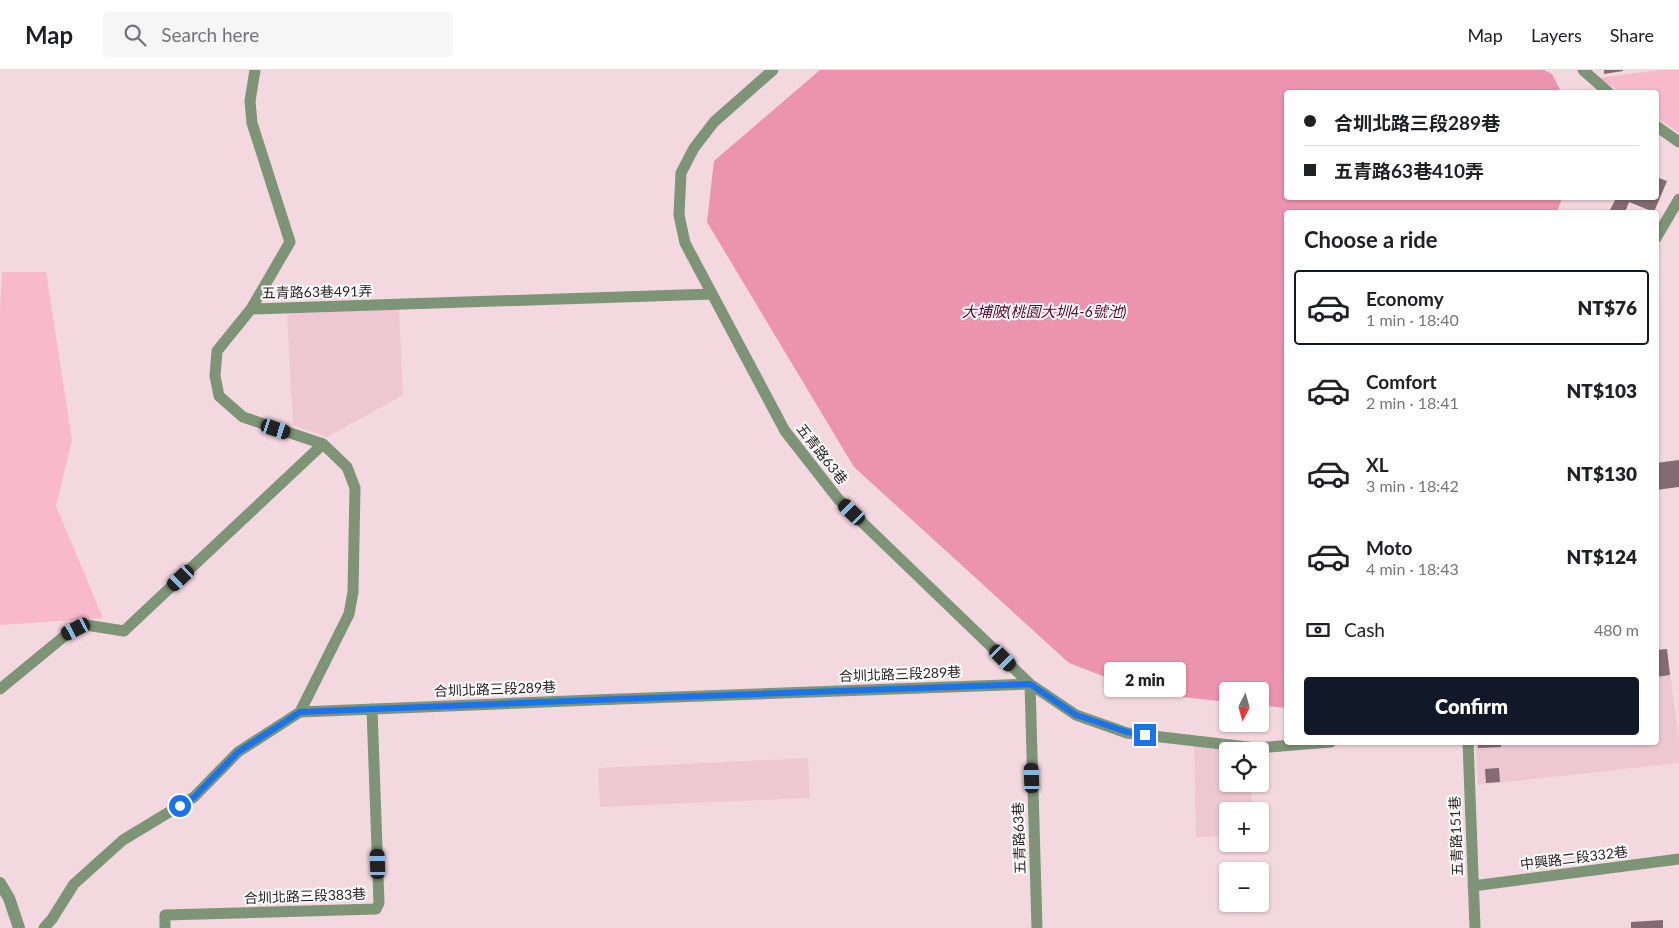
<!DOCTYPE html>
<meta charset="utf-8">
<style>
:root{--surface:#fff;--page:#f6f6f6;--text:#202124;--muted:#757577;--line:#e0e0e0;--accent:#111827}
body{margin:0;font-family:Lato,"Noto Sans TC",sans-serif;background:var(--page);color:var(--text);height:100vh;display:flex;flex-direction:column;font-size:19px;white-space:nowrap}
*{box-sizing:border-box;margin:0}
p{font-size:16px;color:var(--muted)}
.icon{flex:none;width:28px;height:28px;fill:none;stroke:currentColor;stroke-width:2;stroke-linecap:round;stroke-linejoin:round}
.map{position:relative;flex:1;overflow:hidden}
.side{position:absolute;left:1284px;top:140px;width:375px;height:535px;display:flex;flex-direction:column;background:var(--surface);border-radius:5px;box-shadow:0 1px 4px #0004}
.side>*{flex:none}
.guide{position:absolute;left:1284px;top:20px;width:375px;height:110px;border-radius:5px;box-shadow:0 1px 4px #0004;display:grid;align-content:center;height:110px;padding:0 20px;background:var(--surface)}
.needle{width:32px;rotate:186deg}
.tools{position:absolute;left:1219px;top:612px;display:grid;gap:10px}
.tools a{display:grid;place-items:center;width:50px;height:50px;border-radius:5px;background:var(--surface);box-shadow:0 1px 4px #0004;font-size:25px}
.end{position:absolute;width:22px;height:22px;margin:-11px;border:6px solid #1a73e8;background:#fff;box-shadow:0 0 0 2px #fff}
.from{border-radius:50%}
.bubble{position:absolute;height:35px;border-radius:5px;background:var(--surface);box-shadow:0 1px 4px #0004;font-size:16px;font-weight:800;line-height:35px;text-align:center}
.car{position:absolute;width:15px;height:30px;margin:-15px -8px;border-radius:6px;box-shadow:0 0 4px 1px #0007;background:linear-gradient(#222 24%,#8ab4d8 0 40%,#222 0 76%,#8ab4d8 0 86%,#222 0)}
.guide b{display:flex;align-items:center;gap:18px;height:48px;font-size:19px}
.guide b+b{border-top:1px solid var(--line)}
.guide i{width:12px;height:12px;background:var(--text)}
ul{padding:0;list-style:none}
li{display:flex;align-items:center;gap:15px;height:75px;margin:0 10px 8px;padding:0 10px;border:2px solid transparent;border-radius:5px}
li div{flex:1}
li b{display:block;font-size:19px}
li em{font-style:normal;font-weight:800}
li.active{border-color:var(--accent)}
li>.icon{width:45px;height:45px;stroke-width:1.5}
h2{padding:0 20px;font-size:22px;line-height:60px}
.pay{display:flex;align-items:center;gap:12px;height:55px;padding:0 20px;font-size:19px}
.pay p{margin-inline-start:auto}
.primary-button{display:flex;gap:10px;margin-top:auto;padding:10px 20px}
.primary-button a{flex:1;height:58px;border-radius:5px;background:var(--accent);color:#fff;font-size:20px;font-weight:800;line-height:58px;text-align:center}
header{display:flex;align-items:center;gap:30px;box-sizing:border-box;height:70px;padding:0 25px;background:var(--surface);border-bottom:1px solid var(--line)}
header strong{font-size:24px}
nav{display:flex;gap:28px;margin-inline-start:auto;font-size:18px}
.search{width:350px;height:45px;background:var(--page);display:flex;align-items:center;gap:12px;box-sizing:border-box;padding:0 18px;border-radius:5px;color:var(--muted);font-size:19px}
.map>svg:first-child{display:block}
</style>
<header>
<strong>Map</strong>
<div class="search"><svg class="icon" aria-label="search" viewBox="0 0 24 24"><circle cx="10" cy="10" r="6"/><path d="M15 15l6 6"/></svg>Search here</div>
<nav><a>Map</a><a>Layers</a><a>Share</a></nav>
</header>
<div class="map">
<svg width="1679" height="858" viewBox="0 0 1679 858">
<rect width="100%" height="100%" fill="#f4d8e0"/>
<!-- built -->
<path fill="#edc8d3" d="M399,239L403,325L327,367L293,355L287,244Z
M1667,579L1679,674V693L1478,715L1476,673L1656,672V580Z
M1194,671L1250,681H1228V714H1251L1252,741H1228L1227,766L1196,767Z
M808,688L810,728L600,737L598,698Z"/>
<!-- green -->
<path fill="#f9b9cd" d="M1659,0H1679V63L1656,47V22H1621L1599,8Z
M2,202H46L72,370L56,436L103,548L0,555V238Z"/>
<!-- water -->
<path fill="#ec93b0" d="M820,0H1544L1552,4L1561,22H1286V128H1562L1557,142H1286V638L1260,635V621H1228L1227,632L1147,623L1069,593L854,397L707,152L714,91Z"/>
<!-- building -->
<path fill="#846b73" d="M1604,0H1623V1L1604,4Z
M1659,108L1667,111L1654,142L1629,132L1625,142H1609L1616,128H1656V114Z
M1679,390V417L1656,420V393Z
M1667,579L1670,605L1656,607V580Z
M1656,626H1658L1659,643H1656Z
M1478,672H1501V677L1478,678Z
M1499,698L1500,712L1486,713L1485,699Z
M1663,850V858H1631V852Z"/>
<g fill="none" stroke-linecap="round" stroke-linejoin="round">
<!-- minor -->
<path stroke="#7d9476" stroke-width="11" d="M773,0L714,52L694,78L681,103L679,145L685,173L785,361L839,430L1030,614L1076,645L1127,663L1256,678L1331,672
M1583,0L1608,22
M1656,56L1679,72
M1656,168L1679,129
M251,239L290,172L252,53L250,31L255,0
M1030,614L1037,858
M0,619L67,564L86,555L124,561L323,374
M300,642L349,544L353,522L355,418L347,397L323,374L243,347L219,326L215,306L217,281L251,239L712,224
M1468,672L1475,858
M1473,816L1679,789
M44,858L52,849L74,814L123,770L194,727L238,682L300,642L593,630L1030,614
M165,858V845L376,839L379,833L372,639"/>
<!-- tertiary -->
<path stroke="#7d9476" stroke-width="12" d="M0,813L9,828L19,858"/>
</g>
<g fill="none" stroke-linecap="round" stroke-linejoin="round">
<!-- route -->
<path stroke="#1a73e8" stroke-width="6" d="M180,736L194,727L238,682L300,642L593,630L1030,614L1076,645L1127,662L1145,665"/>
</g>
<g text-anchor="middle" stroke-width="4" stroke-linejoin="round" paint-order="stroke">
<!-- street labels -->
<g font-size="14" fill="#2c2225" stroke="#fff">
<text transform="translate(317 222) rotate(-1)" y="5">五青路63巷491弄</text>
<text transform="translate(822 384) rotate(52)" y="5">五青路63巷</text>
<text transform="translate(900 604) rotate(-2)" y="5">合圳北路三段289巷</text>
<text transform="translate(495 619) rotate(-2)" y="5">合圳北路三段289巷</text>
<text transform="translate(1456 766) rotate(-92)" y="5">五青路151巷</text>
<text transform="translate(1019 768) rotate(-92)" y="5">五青路63巷</text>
<text transform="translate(1574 788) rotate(-7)" y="5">中興路二段332巷</text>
<text transform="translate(305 826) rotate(-2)" y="5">合圳北路三段383巷</text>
</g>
<!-- water labels -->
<g font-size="15" font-style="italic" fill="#55042b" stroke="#fff">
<text x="1044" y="247">大埔陂(桃園大圳4-6號池)</text>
</g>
</g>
</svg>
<div class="tools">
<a><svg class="needle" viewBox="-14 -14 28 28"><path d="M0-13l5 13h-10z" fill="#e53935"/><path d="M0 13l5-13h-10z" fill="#757577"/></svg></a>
<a><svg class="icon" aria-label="locate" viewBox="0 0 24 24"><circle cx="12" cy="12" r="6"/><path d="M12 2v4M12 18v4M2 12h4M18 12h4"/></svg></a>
<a>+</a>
<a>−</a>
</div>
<i class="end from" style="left:180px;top:736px"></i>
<i class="end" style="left:1145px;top:665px"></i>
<div class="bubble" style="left:1104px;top:592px;width:82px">2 min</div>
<i class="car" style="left:276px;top:359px;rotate:108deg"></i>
<i class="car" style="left:852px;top:442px;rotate:314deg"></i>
<i class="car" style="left:181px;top:508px;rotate:227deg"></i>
<i class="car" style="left:76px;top:559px;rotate:243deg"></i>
<i class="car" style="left:1003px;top:588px;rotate:135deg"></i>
<i class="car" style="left:1032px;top:708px;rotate:358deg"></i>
<i class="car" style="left:378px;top:794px;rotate:358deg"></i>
<div class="guide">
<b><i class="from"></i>合圳北路三段289巷</b>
<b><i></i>五青路63巷410弄</b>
</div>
<section class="side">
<h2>Choose a ride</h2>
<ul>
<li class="active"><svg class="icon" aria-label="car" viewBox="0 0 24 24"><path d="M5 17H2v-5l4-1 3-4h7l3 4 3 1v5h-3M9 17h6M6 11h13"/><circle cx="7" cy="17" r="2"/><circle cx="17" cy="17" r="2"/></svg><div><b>Economy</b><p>1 min · 18:40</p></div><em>NT$76</em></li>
<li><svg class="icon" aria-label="car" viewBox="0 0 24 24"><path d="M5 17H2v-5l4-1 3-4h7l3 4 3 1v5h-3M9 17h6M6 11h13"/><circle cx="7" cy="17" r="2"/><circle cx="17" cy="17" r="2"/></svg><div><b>Comfort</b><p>2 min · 18:41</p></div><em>NT$103</em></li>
<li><svg class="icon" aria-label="car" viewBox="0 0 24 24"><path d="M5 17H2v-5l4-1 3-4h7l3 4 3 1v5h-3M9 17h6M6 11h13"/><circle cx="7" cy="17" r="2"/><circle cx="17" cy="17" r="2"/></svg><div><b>XL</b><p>3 min · 18:42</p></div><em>NT$130</em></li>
<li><svg class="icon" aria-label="car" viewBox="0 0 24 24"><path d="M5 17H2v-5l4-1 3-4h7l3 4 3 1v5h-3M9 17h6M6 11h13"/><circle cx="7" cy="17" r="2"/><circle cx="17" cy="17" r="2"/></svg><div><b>Moto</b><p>4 min · 18:43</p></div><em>NT$124</em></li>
</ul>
<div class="pay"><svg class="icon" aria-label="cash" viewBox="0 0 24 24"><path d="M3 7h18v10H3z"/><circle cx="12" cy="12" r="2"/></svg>Cash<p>480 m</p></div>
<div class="primary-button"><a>Confirm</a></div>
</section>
</div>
